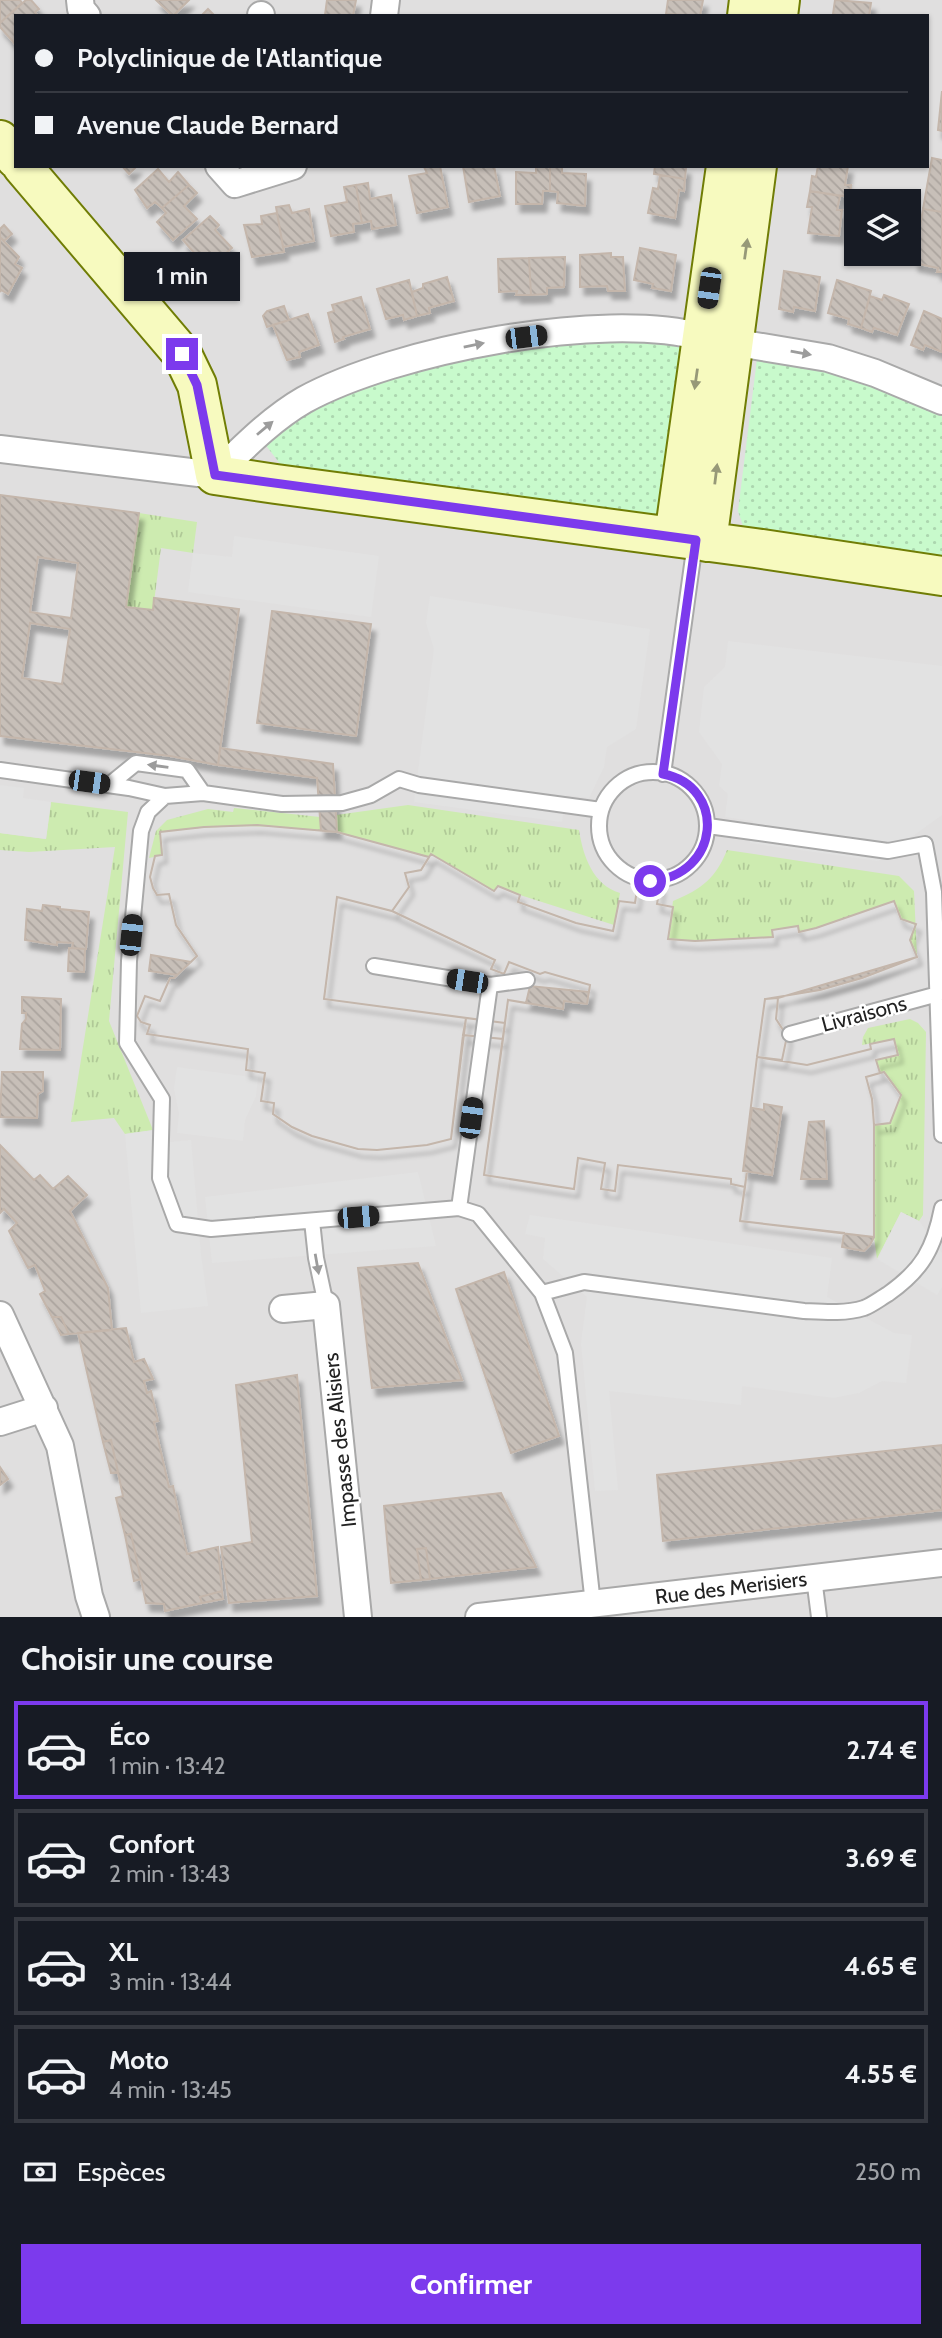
<!DOCTYPE html>
<html lang="fr">
<meta charset="utf-8">
<style>
:root{--surface:#171b24;--page:#20242c;--text:#f1f3f6;--muted:#9ea1a6;--line:#363941;--accent:#7c3aed}
body{margin:0;font-family:Cabin,sans-serif;background:var(--page);color:var(--text);height:100vh;display:flex;flex-direction:column;font-size:26px;white-space:nowrap}
*{box-sizing:border-box;margin:0}
p{font-size:23px;color:var(--muted)}
.icon{flex:none;width:38px;height:38px;fill:none;stroke:currentColor;stroke-width:2;stroke-linecap:round;stroke-linejoin:round}
.map{position:relative;height:1617px;overflow:hidden}
.side{display:flex;flex-direction:column;background:var(--surface);flex:1}
.side>*{flex:none}
.top-card{position:absolute;left:14px;top:14px;width:915px;height:154px;border-radius:0px;box-shadow:0 2px 5px #0004;display:grid;align-content:center;height:154px;padding:0 21px;background:var(--surface)}
.fabs{position:absolute;left:844px;top:189px;display:grid;gap:14px}
.fabs a{display:grid;place-items:center;width:77px;height:77px;border-radius:0px;background:var(--surface);box-shadow:0 2px 5px #0004;font-size:35px}
.end{position:absolute;width:32px;height:32px;margin:-16px;border:9px solid #7c3aed;background:#fff;box-shadow:0 0 0 4px #fff}
.from{border-radius:50%}
.bubble{position:absolute;height:49px;border-radius:0px;background:var(--surface);box-shadow:0 2px 5px #0004;font-size:23px;font-weight:700;line-height:49px;text-align:center}
.car{position:absolute;width:21px;height:42px;margin:-21px -10px;border-radius:9px;box-shadow:0 0 5px 2px #0007;background:linear-gradient(#222 24%,#8ab4d8 0 40%,#222 0 76%,#8ab4d8 0 86%,#222 0)}
.top-card b{display:flex;align-items:center;gap:24px;height:66px;font-size:26px}
.top-card b+b{border-top:2px solid var(--line)}
.top-card i{width:18px;height:18px;background:var(--text)}
ul{padding:0;list-style:none}
li{display:flex;align-items:center;gap:21px;height:98px;margin:0 14px 10px;padding:0 7px;border:4px solid var(--line);border-radius:0px}
li div{flex:1}
li b{display:block;font-size:26px}
li em{font-style:normal;font-weight:700}
li.active{border-color:var(--accent)}
li>.icon{width:63px;height:63px;stroke-width:1.5}
h2{padding:0 21px;font-size:32px;line-height:84px}
.pay{display:flex;align-items:center;gap:18px;height:77px;padding:0 21px;font-size:26px}
.pay p{margin-inline-start:auto}
.primary-button{display:flex;gap:14px;margin-top:auto;padding:14px 21px}
.primary-button a{flex:1;height:80px;border-radius:0px;background:var(--accent);color:#fff;font-size:28px;font-weight:700;line-height:80px;text-align:center}
.map>svg:first-child{display:block}
</style>
<div class="map">
<svg width="942" height="1617" viewBox="0 0 942 1617">
<defs>
<pattern id="grass-tufts" width="24" height="20" patternUnits="userSpaceOnUse" patternTransform="scale(1.75)"><rect width="24" height="20" fill="#cdebb0"/><path d="M3 7l-1-3M5 7V3M7 7l1-3M15 17l-1-3M17 17v-4M19 17l1-3" fill="none" stroke="#b0c997"/></pattern>
<pattern id="park-dots" width="8" height="8" patternUnits="userSpaceOnUse" patternTransform="scale(1.75)"><rect width="8" height="8" fill="#c8facc"/><path d="M2 2h.1M6 6h.1" fill="none" stroke="#acd6af" stroke-width="1.8" stroke-linecap="round"/></pattern>
<pattern id="building-back-hatch" width="6" height="6" patternUnits="userSpaceOnUse" patternTransform="scale(1.75)"><rect width="6" height="6" fill="#c7bfb8"/><path d="M-1 5l2 2M0 0l6 6M5-1l2 2" fill="none" stroke="#aba49e"/></pattern>
<filter id="shadow"><feDropShadow dx="4.5" dy="8" stdDeviation="2" flood-color="#0004"/></filter>
</defs>
<rect width="100%" height="100%" fill="#f2efe9"/>
<!-- residential -->
<path fill="#e0dfdf" fill-rule="evenodd" d="M0,0H942V1617H0ZM16,16H928V166H16ZM856,201H908V254H856Z"/>
<!-- grass -->
<path fill="url(#grass-tufts)" d="M139,513L197,522L193,553L161,548L153,610L126,607Z
M51,802L128,812L109,1021L153,1130L125,1134L114,1118L71,1122L115,847L29,852L0,850V833L46,839Z
M408,805L579,830C583,856 593,885 620,893L614,925L520,895L498,886L494,891L432,854L429,857L337,832L336,815Z
M234,808L320,817L321,831C267,824 214,825 160,832L163,855L149,858L156,831L167,820L208,809L233,812Z
M727,850L899,876L914,891L917,957L910,940L915,925L901,919L894,901L816,928L799,932L797,926L772,930L773,937L695,941L668,939L673,901C702,889 716,878 727,850Z
M910,1019L918,1023L926,1032L923,1215L919,1221L901,1212L877,1259L874,1237V1125L890,1123L901,1095L884,1073H880L876,1060L897,1055L894,1039L862,1045L863,1037L868,1028Z"/>
<!-- park -->
<path fill="url(#park-dots)" d="M683,332L658,519L288,474L264,443L346,381L482,343Z
M758,351L873,377L942,407V564L745,532L738,511Z"/>
<!-- parking -->
<path fill="#e2e2e2" d="M234,536L379,556L371,617L188,592L193,553L232,557Z
M430,596L650,629L636,729L607,747L604,767L589,798L566,795L562,822L414,802L434,649L426,623Z
M728,641L942,666V815L878,861L750,843L753,821L725,817L728,794L719,786L722,764L699,732L704,687L725,667Z
M0,785L24,788L23,798L51,802L46,839L0,833Z
M177,1067L258,1078L256,1096L245,1120L243,1141L177,1133L179,1113L174,1089Z
M169,1128L170,1142L191,1140L201,1254L208,1306L141,1313L125,1134Z
M418,1172L436,1246L212,1263L205,1197Z
M901,1212L919,1221L942,1253V1287L937,1295L877,1259Z
M530,1215L832,1258L827,1297L894,1333L912,1335L906,1383L882,1381L859,1393L834,1398L742,1386L741,1405L609,1391L618,1490L595,1491L581,1343L587,1297L543,1259L545,1238L525,1234Z"/>
<!-- building -->
<path fill="url(#building-back-hatch)" stroke="#c4b6ab" stroke-width="2" fill-rule="evenodd" filter="url(#shadow)" d="M0,0H20L22,3L0,23Z
M26,0H31L39,9L35,12L38,16H16V45L0,27V23Z
M156,0H189L173,16Z
M327,0H356L353,16H317L325,15Z
M668,0H703L700,16L666,14Z
M835,0L871,3L869,16H839L833,14Z
M208,9L215,16H201Z
M942,91V131L938,130Z
M932,158L942,160V212L923,209Z
M122,166H137L129,174Z
M440,166L448,207L417,213L409,176L427,173L424,167Z
M463,166H494L500,196L469,202Z
M536,166H550V191H543L542,204H516V172L536,173Z
M550,166H562V173L586,174L585,206L557,203L558,192L550,191Z
M655,166L686,167L685,179L654,174Z
M818,166H848L845,185H851L850,197L810,191L812,176L816,177Z
M158,169L169,182L178,172L189,185L162,208L155,202L147,208L135,190Z
M660,175L685,179L684,191L679,190L675,218L648,213L653,188L658,189Z
M368,183L370,199L391,195L396,225L372,229L371,221L362,223L356,185Z
M189,185L197,193L184,206L197,219L173,240L157,222L166,213L162,208Z
M356,185L362,223L353,224L354,232L331,236L325,206L347,202L344,187Z
M810,191L840,196L837,210H842L839,236L808,233L812,207H807Z
M289,205L292,213L309,209L314,241L283,247L276,207Z
M923,209L942,212V272H937L938,268L914,263Z
M277,213L284,252L252,257L244,225L262,224L261,216Z
M210,216L219,225L215,230L232,248L208,269L183,240Z
M4,225L12,234L4,241L0,237V229Z
M0,237L19,257L15,264L22,268L8,294L1,290L0,292Z
M640,248L676,255L671,291L652,288L653,284L634,280Z
M611,253V257H623L625,291H608L607,286L580,287V255Z
M565,257L564,287L547,288V294L531,295L529,258Z
M529,258L531,295H516L517,291L499,292L498,259Z
M784,271L820,277L815,311L794,307L793,312L779,309Z
M447,277L454,301L429,308L430,313L417,316L412,292L423,288V284Z
M409,280L417,316L404,320L403,315L386,319L377,289Z
M837,280L871,291L861,328L848,324L849,319L828,313Z
M884,295L909,304L897,335L874,328L872,332L861,328L870,296L882,300Z
M361,297L370,329L343,337L344,339L335,342L328,313L334,311L332,305Z
M284,306L289,320L267,327L263,316L267,311Z
M924,311L942,319V352L925,345L923,350L911,345Z
M308,314L319,345L299,352L300,357L287,360L273,325Z
M0,495L139,513L126,607L153,610L154,598L239,609L218,765L170,756L0,736Z
M38,557L78,563L71,618L30,612Z
M272,611L371,624L356,736L257,723Z
M30,623L70,629L62,684L22,678Z
M220,748L333,764L337,832L321,831L317,778L218,765Z
M257,825L337,832L429,857L431,854L494,891L498,886L520,895L518,902L576,923L613,931L619,901L635,903L638,883L660,886L657,904L673,907L668,939L695,941L773,937L772,930L798,926L799,932L816,928L894,901L901,919L916,924L910,940L917,957L862,978L820,990L765,999L757,1057L807,1065L871,1049L870,1044L894,1039L898,1055L876,1060L880,1073L866,1077L872,1099L874,1125V1237L870,1245L864,1251L842,1247L844,1233L740,1221L745,1187L731,1184V1179L618,1165L615,1191L601,1189L605,1163L578,1158L574,1189L484,1175L503,1039L463,1035L451,1139L427,1145L377,1150L358,1149L312,1136L292,1127L273,1114L274,1103L261,1101L265,1073L246,1070L248,1049L147,1034L150,1025L141,1022L137,1016L145,996L160,1001L170,978H174L197,956L176,925L169,894L157,895L153,888L150,877L155,856L162,855L160,832L204,827ZM337,897L392,911L495,960L491,969L504,974L509,962L540,974L545,972L590,985L587,1004L564,1001L563,1009L508,1000L505,1023L324,999ZM764,1104L782,1107L772,1175L743,1171L752,1108L764,1110ZM824,1121L827,1179H801L809,1122Z
M257,825L337,832L429,857L421,870L405,873L409,887L392,911L337,897L324,999L466,1018L451,1139L427,1145L377,1150L358,1149L312,1136L292,1127L273,1114L274,1103L261,1101L265,1073L246,1070L248,1049L147,1034L150,1025L141,1022L137,1016L145,996L160,1001L170,978H174L177,975L149,971L151,955L191,962L197,956L176,925L169,894L157,895L153,888L150,877L155,856L162,855L160,832L204,827Z
M431,854L494,891L498,886L520,895L518,902L576,923L613,931L619,901L635,903L638,883L660,886L657,904L673,907L668,939L695,941L773,937L772,930L798,926L799,932L816,928L894,901L901,919L916,924L910,940L917,957L778,998L776,1019L787,1036L782,1060L757,1057L743,1171H747L745,1187L731,1184V1179L618,1165L615,1191L601,1189L605,1163L578,1158L574,1189L484,1175L508,1000L526,1003L530,986L589,992L590,985L545,972L540,974L509,962L504,974L491,969L495,960L392,911L409,887L405,873L421,870Z
M43,905L60,907V909L89,912L86,949L72,948L73,943L57,942V945L25,940L27,909L42,911Z
M69,948L85,949L84,972L68,971Z
M22,997L61,999L60,1050L20,1049L22,1024L26,1019V1013H22Z
M778,998L776,1019L787,1036L782,1060L757,1057L765,999Z
M466,1018L505,1023L503,1039L463,1035Z
M894,1039L898,1055L876,1060L880,1073L884,1072L901,1095L890,1123L874,1125V1237L740,1221L747,1171H743L757,1057L807,1065L871,1049L870,1044Z
M2,1072H43V1091L38,1094L37,1118L0,1117Z
M884,1072L901,1095L890,1123L874,1125L872,1099L866,1077Z
M0,1145L34,1180L40,1175L53,1189L68,1176L87,1195L70,1211L108,1288L112,1330L69,1334L61,1317H52L40,1294L45,1291L35,1265L28,1268L9,1231L17,1223L4,1209L0,1213Z
M418,1263L462,1380L372,1388L358,1268Z
M504,1272L559,1436L511,1453L456,1289Z
M52,1317H61L69,1334L61,1335Z
M126,1328L134,1362L144,1359L153,1379L144,1381L147,1393L151,1391L158,1421L154,1422L169,1487L173,1486L187,1554L218,1547L222,1591L200,1597L202,1603L165,1611L164,1604L146,1603L131,1534L125,1535L116,1498L123,1496L111,1440L103,1442L78,1333Z
M297,1375L317,1596L229,1603L221,1547L252,1542L236,1385Z
M111,1440L118,1472L111,1473L103,1442Z
M942,1445V1510L663,1541L657,1475Z
M0,1467L8,1479L0,1485Z
M501,1493L536,1567L430,1579L426,1548L417,1549L421,1580L391,1583L384,1506Z
M131,1534L141,1579L134,1581L125,1535Z
M426,1548L430,1579L421,1580L417,1549Z
M222,1591L223,1599L202,1603L200,1597Z"/>
<g fill="none" stroke-linecap="round" stroke-linejoin="round">
<defs>
<path id="lane" d="M0,770L129,788L165,796L203,793L282,804L342,803L371,795L399,779L419,785L601,810
M599 826a54 54 0 1 1 108 0a54 54 0 1 1-108 0Z
M663,774L695,543
M109,785L136,763L187,770L203,793
M165,796L148,812L141,831L129,961L127,1043L162,1099L160,1178L177,1224L211,1229L459,1208L478,1214L542,1293L565,1353L593,1604
M708,826L888,851L925,844L934,892L942,1135
M374,966L490,985L527,980
M790,1034L938,994
M459,1208L490,985
M312,1221L316,1258L326,1305
M542,1293L584,1282L804,1311C823,1312 845,1314 864,1308C872,1305 881,1298 888,1294C922,1270 934,1249 942,1208
M814,1578L819,1617"/>
<path id="street" d="M80,0L81,9L87,16
M261,15V16
M384,16L386,0
M219,166L235,184L293,166
M0,449L215,475C243,448 271,419 304,400C395,350 602,310 702,337L828,358L875,373L942,401
M283,1309L326,1305L358,1617
M0,1315L60,1446L89,1596L96,1617
M0,1422L44,1408
M479,1617L942,1563"/>
<path id="secondary" d="M747,16L749,0
M778,16L780,0
M0,140L16,159
M22,166L182,354L197,385L215,475L276,484L755,548L942,576
M674,537L726,166
M707,542L757,166"/>
</defs>
<!-- lane casing -->
<use href="#lane" stroke="#a9a9a9" stroke-width="18"/>
<!-- street casing -->
<use href="#street" stroke="#a9a9a9" stroke-width="30"/>
<!-- secondary casing -->
<use href="#secondary" stroke="#707d05" stroke-width="42"/>
<!-- lane -->
<use href="#lane" stroke="#fff" stroke-width="14"/>
<!-- street -->
<use href="#street" stroke="#fff" stroke-width="26"/>
<!-- secondary -->
<use href="#secondary" stroke="#f7fabf" stroke-width="38"/>
</g>
<!-- one-way arrows -->
<defs><path id="oneway-solid" d="M-6-.8H1V-3.2L6.5 0L1 3.2V.8H-6Z" transform="scale(1.75)"/></defs>
<g fill="#979978">
<use href="#oneway-solid" transform="translate(746 249) rotate(-82)"/>
<use href="#oneway-solid" transform="translate(696 379) rotate(98)"/>
<use href="#oneway-solid" transform="translate(716 474) rotate(-83)"/>
</g>
<g fill="#9c9c9c">
<use href="#oneway-solid" transform="translate(474 345) rotate(-11)"/>
<use href="#oneway-solid" transform="translate(801 353) rotate(10)"/>
<use href="#oneway-solid" transform="translate(265 428) rotate(-40)"/>
<use href="#oneway-solid" transform="translate(158 766) rotate(-172)"/>
<use href="#oneway-solid" transform="translate(317 1264) rotate(80)"/>
</g>
<g fill="none" stroke-linecap="round" stroke-linejoin="round">
<!-- route -->
<path stroke="#7c3aed" stroke-width="9" d="M182,354L197,385L215,475L696,540L663,774C727,786 721,876 650,881"/>
</g>
<g text-anchor="middle" stroke-width="5" stroke-linejoin="round" paint-order="stroke">
<!-- street labels -->
<g font-size="21" fill="#222" stroke="#fff">
<text transform="translate(864 1014) rotate(-15)" y="7">Livraisons</text>
<text transform="translate(340 1440) rotate(-96)" y="7">Impasse des Alisiers</text>
<text transform="translate(731 1588) rotate(-7)" y="7">Rue des Merisiers</text>
</g>
</g>
</svg>
<div class="fabs">
<a><svg class="icon" aria-label="layers" viewBox="0 0 24 24"><path d="M12 4l9 5-9 5-9-5zM3 14l9 5 9-5"/></svg></a>
</div>
<i class="end from" style="left:650px;top:881px"></i>
<i class="end" style="left:182px;top:354px"></i>
<div class="bubble" style="left:124px;top:252px;width:116px">1 min</div>
<i class="car" style="left:709px;top:288px;rotate:188deg"></i>
<i class="car" style="left:526px;top:337px;rotate:83deg"></i>
<i class="car" style="left:89px;top:782px;rotate:98deg"></i>
<i class="car" style="left:131px;top:935px;rotate:6deg"></i>
<i class="car" style="left:467px;top:981px;rotate:279deg"></i>
<i class="car" style="left:471px;top:1118px;rotate:8deg"></i>
<i class="car" style="left:358px;top:1217px;rotate:85deg"></i>
<div class="top-card">
<b><i class="from"></i>Polyclinique de l'Atlantique</b>
<b><i></i>Avenue Claude Bernard</b>
</div>
</div>
<section class="side">
<h2>Choisir une course</h2>
<ul>
<li class="active"><svg class="icon" aria-label="car" viewBox="0 0 24 24"><path d="M5 17H2v-5l4-1 3-4h7l3 4 3 1v5h-3M9 17h6M6 11h13"/><circle cx="7" cy="17" r="2"/><circle cx="17" cy="17" r="2"/></svg><div><b>Éco</b><p>1 min · 13:42</p></div><em>2.74 €</em></li>
<li><svg class="icon" aria-label="car" viewBox="0 0 24 24"><path d="M5 17H2v-5l4-1 3-4h7l3 4 3 1v5h-3M9 17h6M6 11h13"/><circle cx="7" cy="17" r="2"/><circle cx="17" cy="17" r="2"/></svg><div><b>Confort</b><p>2 min · 13:43</p></div><em>3.69 €</em></li>
<li><svg class="icon" aria-label="car" viewBox="0 0 24 24"><path d="M5 17H2v-5l4-1 3-4h7l3 4 3 1v5h-3M9 17h6M6 11h13"/><circle cx="7" cy="17" r="2"/><circle cx="17" cy="17" r="2"/></svg><div><b>XL</b><p>3 min · 13:44</p></div><em>4.65 €</em></li>
<li><svg class="icon" aria-label="car" viewBox="0 0 24 24"><path d="M5 17H2v-5l4-1 3-4h7l3 4 3 1v5h-3M9 17h6M6 11h13"/><circle cx="7" cy="17" r="2"/><circle cx="17" cy="17" r="2"/></svg><div><b>Moto</b><p>4 min · 13:45</p></div><em>4.55 €</em></li>
</ul>
<div class="pay"><svg class="icon" aria-label="cash" viewBox="0 0 24 24"><path d="M3 7h18v10H3z"/><circle cx="12" cy="12" r="2"/></svg>Espèces<p>250 m</p></div>
<div class="primary-button"><a>Confirmer</a></div>
</section>
